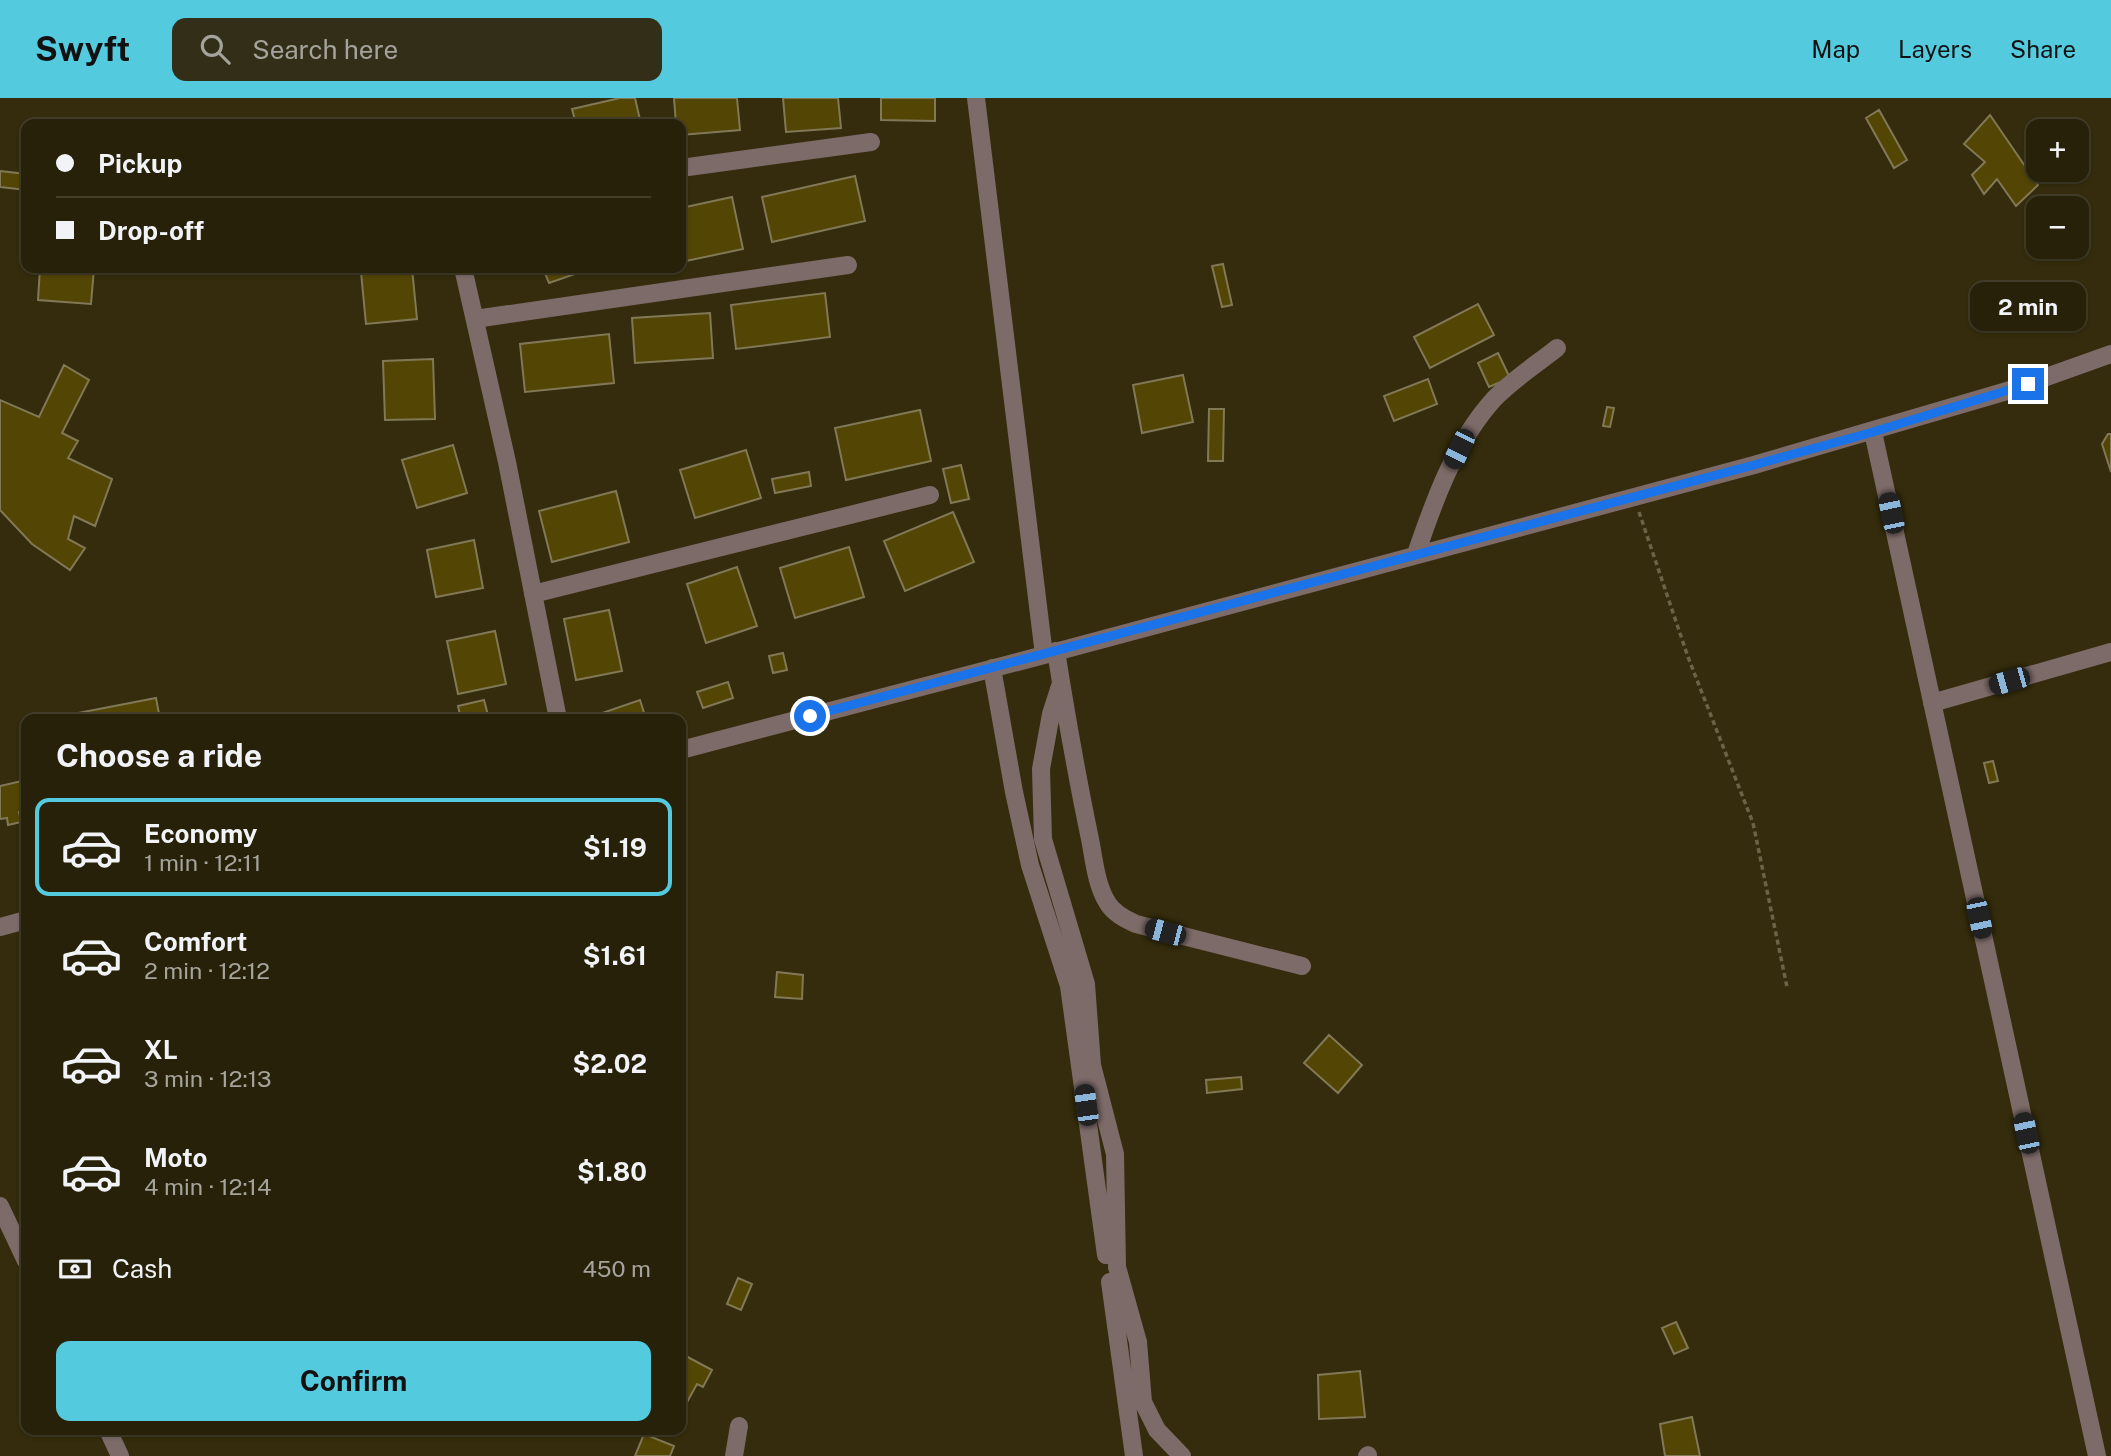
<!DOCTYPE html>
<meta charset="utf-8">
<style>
:root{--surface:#272109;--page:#332e17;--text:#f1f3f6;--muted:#a4a39c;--line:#433e2a;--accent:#54cade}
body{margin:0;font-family:"Public Sans",sans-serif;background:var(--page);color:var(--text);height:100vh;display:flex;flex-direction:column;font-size:26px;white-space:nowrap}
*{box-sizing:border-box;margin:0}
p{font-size:23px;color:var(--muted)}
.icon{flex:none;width:38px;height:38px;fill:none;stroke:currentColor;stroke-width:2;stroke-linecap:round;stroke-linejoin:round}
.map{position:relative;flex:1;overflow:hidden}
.drawer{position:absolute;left:21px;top:616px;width:665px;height:721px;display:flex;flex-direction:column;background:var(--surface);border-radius:14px;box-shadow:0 2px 5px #0004,0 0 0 2px var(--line)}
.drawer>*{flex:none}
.banner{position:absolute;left:21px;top:21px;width:665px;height:154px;border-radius:14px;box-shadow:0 2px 5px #0004,0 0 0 2px var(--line);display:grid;align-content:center;height:154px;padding:0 35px;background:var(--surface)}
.buttons{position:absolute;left:2026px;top:21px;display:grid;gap:14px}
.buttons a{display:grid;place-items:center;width:63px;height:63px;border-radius:14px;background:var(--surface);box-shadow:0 2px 5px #0004,0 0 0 2px var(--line);font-size:35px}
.end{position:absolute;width:32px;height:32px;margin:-16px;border:9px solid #1a73e8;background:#fff;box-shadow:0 0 0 4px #fff}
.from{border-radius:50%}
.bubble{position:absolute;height:49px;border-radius:14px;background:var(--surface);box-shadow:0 2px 5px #0004,0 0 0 2px var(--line);font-size:23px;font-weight:700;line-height:49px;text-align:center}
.car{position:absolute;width:21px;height:42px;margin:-21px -10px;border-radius:9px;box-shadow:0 0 5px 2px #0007;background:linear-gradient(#222 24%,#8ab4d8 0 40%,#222 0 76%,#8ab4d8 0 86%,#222 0)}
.banner b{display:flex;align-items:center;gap:24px;height:66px;font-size:26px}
.banner b+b{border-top:2px solid var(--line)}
.banner i{width:18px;height:18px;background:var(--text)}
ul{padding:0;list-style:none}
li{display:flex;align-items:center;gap:21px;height:98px;margin:0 14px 10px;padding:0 21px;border:4px solid transparent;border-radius:14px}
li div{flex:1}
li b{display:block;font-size:26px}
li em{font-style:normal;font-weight:700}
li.active{border-color:var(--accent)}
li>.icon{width:63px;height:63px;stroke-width:1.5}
h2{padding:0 35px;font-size:32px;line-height:84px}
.pay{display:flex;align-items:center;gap:18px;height:77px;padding:0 35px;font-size:26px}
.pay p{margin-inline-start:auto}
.primary-button{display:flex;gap:14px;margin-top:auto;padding:14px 35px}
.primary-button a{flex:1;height:80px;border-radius:14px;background:var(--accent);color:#111;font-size:28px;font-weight:700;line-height:80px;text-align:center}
header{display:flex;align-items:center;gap:42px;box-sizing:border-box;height:98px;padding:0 35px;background:var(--accent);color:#111}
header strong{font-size:33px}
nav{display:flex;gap:38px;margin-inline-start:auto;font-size:24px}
.search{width:490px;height:63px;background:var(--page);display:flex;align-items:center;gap:18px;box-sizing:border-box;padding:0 24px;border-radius:14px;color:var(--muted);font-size:26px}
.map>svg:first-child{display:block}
</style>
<header>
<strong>Swyft</strong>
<div class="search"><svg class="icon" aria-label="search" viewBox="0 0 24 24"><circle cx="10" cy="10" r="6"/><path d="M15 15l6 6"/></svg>Search here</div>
<nav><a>Map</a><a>Layers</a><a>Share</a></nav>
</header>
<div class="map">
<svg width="2111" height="1358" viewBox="0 0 2111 1358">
<rect width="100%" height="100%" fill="#342c0c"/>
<!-- building -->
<path fill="#534503" stroke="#817857" stroke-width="2" d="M620,0H635L641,26H576L572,11Z
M674,0H737L740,32L681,37V26H676Z
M783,0H838L841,30L786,34Z
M881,0H935V23L881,22Z
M1879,12L1907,62L1894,70L1866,20Z
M1990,17L2038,87L2016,108L1997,81L1984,96L1972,77L1985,64L1964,46Z
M374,22L375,26H347Z
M0,73L26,76V92L0,89Z
M855,78L865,123L772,144L762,99Z
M732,99L743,151L681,164V110Z
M1223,166L1232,207L1222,209L1212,168Z
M40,170H94L91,206L38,202Z
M398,170H412L417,221L366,226L361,174Z
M543,170H592L549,185Z
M825,195L830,239L736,251L731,207Z
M1478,206L1494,237L1430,270L1414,239Z
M710,215L713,260L635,265L632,220Z
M609,236L614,285L525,294L520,246Z
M1498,255L1510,280L1489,289L1478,265Z
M433,261L435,321L385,322L383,263Z
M64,267L89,282L62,335L78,343L68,360L112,381L95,428L74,418L68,441L85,450L70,472L32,446L0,412V302L39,319Z
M1183,277L1193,324L1142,335L1133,287Z
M1428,281L1437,306L1394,323L1384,298Z
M1607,309L1614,310L1610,329L1603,328Z
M1209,311H1224L1223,363H1208Z
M920,312L931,363L846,382L835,330Z
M2108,336H2111V374L2102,346Z
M453,347L467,395L417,410L402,362Z
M746,352L761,400L695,420L680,372Z
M961,367L969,401L951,405L943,371Z
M809,374L811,388L775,395L772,381Z
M616,393L629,444L552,464L539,413Z
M953,414L974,464L905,493L884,443Z
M474,442L483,490L436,499L427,452Z
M849,449L864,499L795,520L780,470Z
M737,469L757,528L706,545L687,486Z
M609,512L622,573L576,582L564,521Z
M495,533L506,586L458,596L447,543Z
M783,555L787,572L773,575L769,558Z
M728,584L733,600L703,610L697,594Z
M156,600L160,621H79L78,615Z
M484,602L489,621H461L458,608Z
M640,602L646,621H604L602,615Z
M1993,663L1998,683L1989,685L1984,665Z
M26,682V713L19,714L21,724L8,727L7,720L0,721V688Z
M777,874L803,877L802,901L775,899Z
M1329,937L1362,967L1338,995L1304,965Z
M1241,979L1242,991L1207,995L1206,982Z
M738,1180L752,1186L741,1212L727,1206Z
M1676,1224L1688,1250L1674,1256L1662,1230Z
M682,1256L712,1272L703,1289L697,1286L686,1306L681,1304Z
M1360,1273L1365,1319L1319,1321L1318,1277Z
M1692,1319L1700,1358H1665L1660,1326Z
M644,1336L674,1348L670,1358H635Z"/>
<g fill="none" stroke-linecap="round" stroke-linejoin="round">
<!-- path -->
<path stroke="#6a6347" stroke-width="3.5" stroke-dasharray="5 3.5" stroke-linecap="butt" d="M1639,414L1688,559L1753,725L1787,889"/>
<!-- minor -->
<path stroke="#7d6b69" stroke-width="18" d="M976,0L1044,557
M681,70L871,44
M463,170L507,364L558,621
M475,221L848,167
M1873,334L2097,1358
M1416,456C1434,403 1455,344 1494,301C1512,282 1537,266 1557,250
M533,496L930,397
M1056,553C1066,616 1077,679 1090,741C1094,761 1096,786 1107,804C1113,815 1125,821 1136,826L1302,868
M992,570L1014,694L1030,767L1069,888L1106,1157
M1061,585L1051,616L1041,671L1043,741L1086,886L1092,967L1115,1056L1117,1169L1138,1244L1143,1304L1157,1332L1182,1358
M1932,605L2111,554
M681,652L1044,557L1754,367L2007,293L2111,256
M0,829L26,822
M0,1108L26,1163
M1110,1184L1134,1358
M108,1332L120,1358
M734,1358L739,1328
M1367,1358L1368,1357"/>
</g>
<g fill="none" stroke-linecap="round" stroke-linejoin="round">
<!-- route -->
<path stroke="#1a73e8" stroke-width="9" d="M810,618L1754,367L1873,334L2028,286"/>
</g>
</svg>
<div class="buttons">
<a>+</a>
<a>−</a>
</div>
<i class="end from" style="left:810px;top:618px"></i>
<i class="end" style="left:2028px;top:286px"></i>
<div class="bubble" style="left:1970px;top:184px;width:116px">2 min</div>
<i class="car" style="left:1459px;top:351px;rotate:206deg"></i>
<i class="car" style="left:1891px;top:415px;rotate:348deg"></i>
<i class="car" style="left:2009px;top:583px;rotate:254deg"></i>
<i class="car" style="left:1979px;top:820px;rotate:168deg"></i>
<i class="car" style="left:1165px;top:834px;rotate:285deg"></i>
<i class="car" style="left:1086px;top:1007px;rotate:352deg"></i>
<i class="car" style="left:2026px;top:1035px;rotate:348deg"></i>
<div class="banner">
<b><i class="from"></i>Pickup</b>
<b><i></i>Drop-off</b>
</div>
<section class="drawer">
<h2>Choose a ride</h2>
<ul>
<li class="active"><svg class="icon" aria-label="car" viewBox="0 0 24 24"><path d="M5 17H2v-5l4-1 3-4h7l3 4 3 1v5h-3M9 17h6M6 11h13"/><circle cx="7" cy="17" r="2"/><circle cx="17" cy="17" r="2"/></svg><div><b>Economy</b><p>1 min · 12:11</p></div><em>$1.19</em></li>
<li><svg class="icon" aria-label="car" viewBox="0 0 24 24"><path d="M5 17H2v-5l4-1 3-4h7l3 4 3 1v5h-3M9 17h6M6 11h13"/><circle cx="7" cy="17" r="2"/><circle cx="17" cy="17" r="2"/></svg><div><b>Comfort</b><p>2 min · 12:12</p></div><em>$1.61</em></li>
<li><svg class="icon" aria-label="car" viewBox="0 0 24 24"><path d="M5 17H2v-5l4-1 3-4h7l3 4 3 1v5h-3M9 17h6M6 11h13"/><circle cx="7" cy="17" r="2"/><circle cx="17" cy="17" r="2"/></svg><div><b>XL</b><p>3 min · 12:13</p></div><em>$2.02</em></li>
<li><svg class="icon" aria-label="car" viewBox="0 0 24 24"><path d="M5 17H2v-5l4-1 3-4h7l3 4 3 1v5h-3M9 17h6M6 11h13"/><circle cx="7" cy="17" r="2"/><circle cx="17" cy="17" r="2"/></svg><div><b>Moto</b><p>4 min · 12:14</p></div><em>$1.80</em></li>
</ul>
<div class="pay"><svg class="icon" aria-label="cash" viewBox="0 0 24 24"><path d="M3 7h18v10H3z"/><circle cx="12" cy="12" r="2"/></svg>Cash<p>450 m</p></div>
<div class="primary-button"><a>Confirm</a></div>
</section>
</div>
